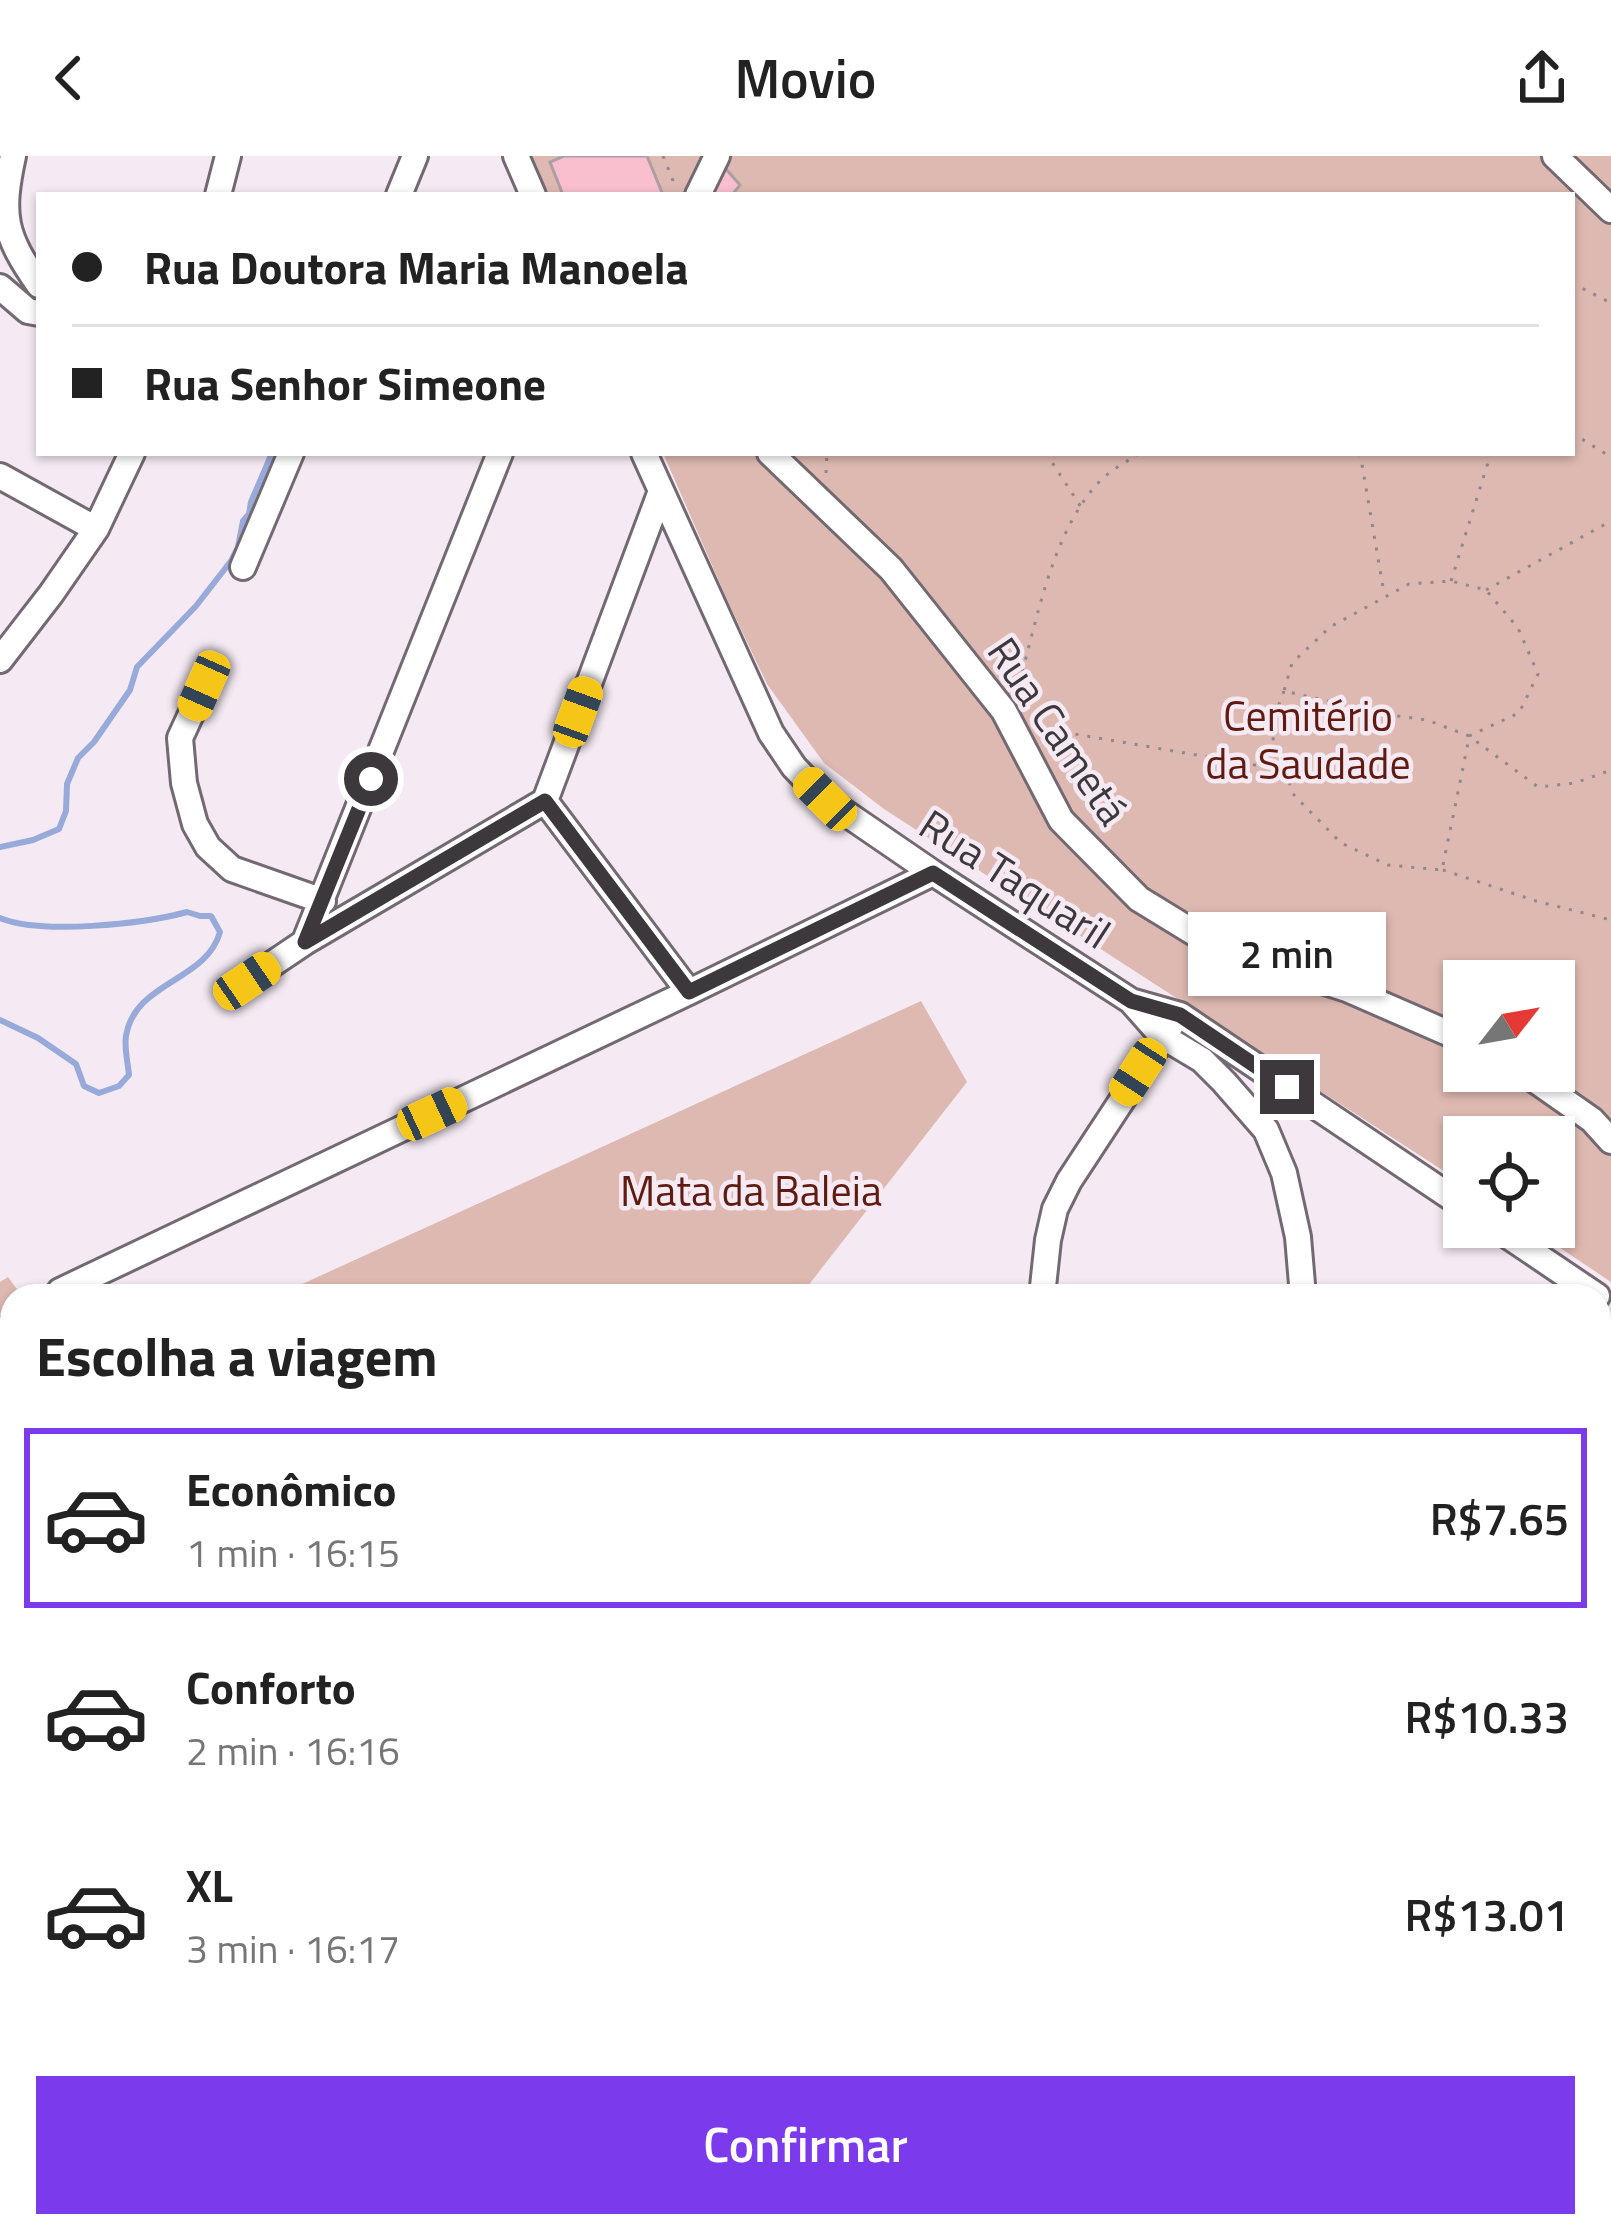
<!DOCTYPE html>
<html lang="pt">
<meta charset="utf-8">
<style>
:root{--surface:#fff;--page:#f2f2f2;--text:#222;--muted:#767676;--line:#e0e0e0;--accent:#7c3aed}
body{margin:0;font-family:"Titillium Web",sans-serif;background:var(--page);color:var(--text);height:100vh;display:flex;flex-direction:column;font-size:45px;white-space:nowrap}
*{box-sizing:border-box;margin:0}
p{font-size:39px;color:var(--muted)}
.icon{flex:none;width:66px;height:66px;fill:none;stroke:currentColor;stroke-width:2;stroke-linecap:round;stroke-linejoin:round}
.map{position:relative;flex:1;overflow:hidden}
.side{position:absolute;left:0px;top:1128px;width:1611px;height:954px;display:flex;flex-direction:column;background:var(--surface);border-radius:36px 36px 0 0;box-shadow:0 3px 9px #0004}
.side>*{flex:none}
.top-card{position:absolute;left:36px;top:36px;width:1539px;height:264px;border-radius:0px;box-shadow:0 3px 9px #0004;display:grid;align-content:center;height:264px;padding:0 36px;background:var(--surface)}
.needle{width:78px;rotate:59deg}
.buttons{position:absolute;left:1443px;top:804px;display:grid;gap:24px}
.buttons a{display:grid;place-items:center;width:132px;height:132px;border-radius:0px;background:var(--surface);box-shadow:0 3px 9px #0004;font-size:60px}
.end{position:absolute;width:54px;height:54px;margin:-27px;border:15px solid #3c383c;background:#fff;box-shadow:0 0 0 6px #fff}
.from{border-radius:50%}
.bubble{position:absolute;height:84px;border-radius:0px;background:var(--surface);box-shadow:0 3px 9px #0004;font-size:39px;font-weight:600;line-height:84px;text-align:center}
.car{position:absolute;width:36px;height:72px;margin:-36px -18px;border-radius:15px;box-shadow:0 0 9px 3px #0007;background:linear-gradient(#f5c518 24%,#345 0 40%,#f5c518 0 76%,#345 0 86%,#f5c518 0)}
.top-card b{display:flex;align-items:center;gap:42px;height:114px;font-size:45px}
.top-card b+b{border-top:3px solid var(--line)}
.top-card i{width:30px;height:30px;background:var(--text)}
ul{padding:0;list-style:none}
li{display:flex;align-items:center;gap:36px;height:180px;margin:0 24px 18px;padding:0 12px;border:6px solid transparent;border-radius:0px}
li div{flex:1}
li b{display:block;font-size:45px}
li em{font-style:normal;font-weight:600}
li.active{border-color:var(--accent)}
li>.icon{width:108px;height:108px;stroke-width:1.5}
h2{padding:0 36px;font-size:54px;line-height:144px}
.action{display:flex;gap:24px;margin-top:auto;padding:24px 36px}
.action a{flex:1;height:138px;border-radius:0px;background:var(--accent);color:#fff;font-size:48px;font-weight:600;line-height:138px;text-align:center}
header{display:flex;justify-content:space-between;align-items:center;height:156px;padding:0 36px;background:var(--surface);font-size:54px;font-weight:600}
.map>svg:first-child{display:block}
</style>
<header><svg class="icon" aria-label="back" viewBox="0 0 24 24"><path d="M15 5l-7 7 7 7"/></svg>Movio<svg class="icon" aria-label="share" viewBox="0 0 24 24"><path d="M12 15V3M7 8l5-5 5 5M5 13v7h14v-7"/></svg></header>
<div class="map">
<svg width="1611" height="2082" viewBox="0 0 1611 2082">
<rect width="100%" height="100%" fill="#f5eaf3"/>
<!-- green -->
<path fill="#deb9b1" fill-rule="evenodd" d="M531,0H1611V1126L1529,1071H1554V981H1464V1028L884,653L824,607L767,528L729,448L663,297H1572V39H549ZM1464,825H1554V915H1464Z
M921,845L967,926L800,1140H276Z
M8,1121L22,1140H12V2070H904L899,2082H0V1126Z"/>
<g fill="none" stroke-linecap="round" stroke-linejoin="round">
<!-- stream -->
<path stroke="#98aad9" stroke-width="6" d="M0,691L33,684L59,673L66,655L67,628L78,602L94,586L130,534L137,511L196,450L231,405L238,391L243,365L249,358L251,346L272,297
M0,762C41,779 143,768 187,756L200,760H211L220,776C206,826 135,825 126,880C124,892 128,907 129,919L119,930L99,937L84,930L76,908L38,882L0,864
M317,2082L334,2070"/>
</g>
<!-- building -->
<path fill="#fabfcf" stroke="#ac9ea1" stroke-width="3" d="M564,0H647L663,39H563L550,6Z
M718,4L740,29L732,39H708Z"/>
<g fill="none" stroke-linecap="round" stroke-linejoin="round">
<defs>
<path id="minor" d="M13,0C0,60 4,79 39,129
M516,0L533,39
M1555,0L1611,54
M218,39L228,0
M399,39L415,0
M698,39L717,0
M0,131L28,155L39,157
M644,297L771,577L794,611L825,643L933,717L1131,845L1162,880L1202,904L1224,926L1266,974L1284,1017L1298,1081L1303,1140
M770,297L891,413L1004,555L1061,664L1139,743L1219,792L1347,833L1464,884
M0,320L96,373
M243,411L291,297
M0,504L51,438L96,373L132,297
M204,530L180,582L184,627L195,668L208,691L232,713L323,745
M545,645L689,836
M305,785L500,297
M247,825L305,786L545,645L661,335
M1134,846L1180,859L1464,1050
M1522,915L1592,964L1611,985
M1495,1071L1597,1140
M60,1135L689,836L933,717
M1042,1140L1048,1084L1055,1053L1069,1025L1170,871
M1599,1430L1611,1445
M1599,1848L1611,1864
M1418,2070L1420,2082
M1042,2082L1047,2070"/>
</defs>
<!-- minor casing -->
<use href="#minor" stroke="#736972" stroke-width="30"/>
<!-- path -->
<path stroke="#8f888e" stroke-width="3" stroke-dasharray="3 9" stroke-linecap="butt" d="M663,0L676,32
M1572,127L1611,147
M1572,277L1611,301
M1046,297L1081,351
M1360,297L1384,437
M826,317L827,297
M1451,425L1491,297
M1486,434L1611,365
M1006,519L1020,524C1038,460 1053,373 1101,324C1112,313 1128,305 1140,297
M1284,535L1276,556L1273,585L1294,639L1341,687L1388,709L1442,714L1469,582
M1040,572L1284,614
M1469,580L1519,557L1538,518L1518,472L1486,434L1451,425L1409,428L1330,471L1292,507L1284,535L1383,558L1427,564L1469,580L1538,631L1575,627L1611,614
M1443,714L1536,745L1611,764
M0,1161L12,1155
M0,1453L12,1467
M602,2070L604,2082"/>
<!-- minor -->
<use href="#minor" stroke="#fff" stroke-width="24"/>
</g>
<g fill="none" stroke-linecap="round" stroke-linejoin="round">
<!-- route -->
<path stroke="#3c383c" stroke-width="15" d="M371,623L305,786L545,645L689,836L933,717L1131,845L1180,859L1287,931"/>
</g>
<g text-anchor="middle" stroke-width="9" stroke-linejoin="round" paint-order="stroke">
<!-- park labels -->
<g font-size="42" fill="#5f1b10" stroke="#f5eaf3">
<text x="1308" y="575">Cemitério<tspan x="1308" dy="48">da Saudade</tspan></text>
<text x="751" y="1050">Mata da Baleia</text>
</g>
<!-- street labels -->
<g font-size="42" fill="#3c383c" stroke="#f5eaf3">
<text transform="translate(1058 575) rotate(56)" y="15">Rua Cametá</text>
<text transform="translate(1015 723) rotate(33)" y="15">Rua Taquaril</text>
</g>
</g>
</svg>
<div class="buttons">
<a><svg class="needle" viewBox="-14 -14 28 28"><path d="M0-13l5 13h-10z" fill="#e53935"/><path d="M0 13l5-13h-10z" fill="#767676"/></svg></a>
<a><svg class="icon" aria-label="locate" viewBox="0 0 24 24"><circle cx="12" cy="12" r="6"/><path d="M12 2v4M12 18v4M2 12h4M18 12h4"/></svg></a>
</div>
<i class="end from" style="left:371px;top:623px"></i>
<i class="end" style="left:1287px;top:931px"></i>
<div class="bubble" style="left:1188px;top:756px;width:198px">2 min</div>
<i class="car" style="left:204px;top:530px;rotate:204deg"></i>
<i class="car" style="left:578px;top:556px;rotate:20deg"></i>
<i class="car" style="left:825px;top:643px;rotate:315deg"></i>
<i class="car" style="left:247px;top:825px;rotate:56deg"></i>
<i class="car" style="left:1138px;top:916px;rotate:213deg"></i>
<i class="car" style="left:432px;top:958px;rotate:65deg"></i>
<div class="top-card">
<b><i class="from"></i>Rua Doutora Maria Manoela</b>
<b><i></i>Rua Senhor Simeone</b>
</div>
<section class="side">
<h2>Escolha a viagem</h2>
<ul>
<li class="active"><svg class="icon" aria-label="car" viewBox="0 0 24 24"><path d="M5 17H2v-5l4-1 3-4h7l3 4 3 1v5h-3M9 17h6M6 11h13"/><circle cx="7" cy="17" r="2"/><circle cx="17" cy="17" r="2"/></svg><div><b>Econômico</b><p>1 min · 16:15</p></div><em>R$7.65</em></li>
<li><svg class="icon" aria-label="car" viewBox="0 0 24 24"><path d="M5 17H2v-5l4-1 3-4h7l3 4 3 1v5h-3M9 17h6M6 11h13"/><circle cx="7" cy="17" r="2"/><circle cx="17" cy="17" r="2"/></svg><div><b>Conforto</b><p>2 min · 16:16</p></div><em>R$10.33</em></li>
<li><svg class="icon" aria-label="car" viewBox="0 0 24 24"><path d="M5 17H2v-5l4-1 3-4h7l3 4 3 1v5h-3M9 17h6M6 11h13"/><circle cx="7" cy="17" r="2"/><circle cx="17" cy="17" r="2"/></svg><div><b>XL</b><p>3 min · 16:17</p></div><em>R$13.01</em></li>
</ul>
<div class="action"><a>Confirmar</a></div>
</section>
</div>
